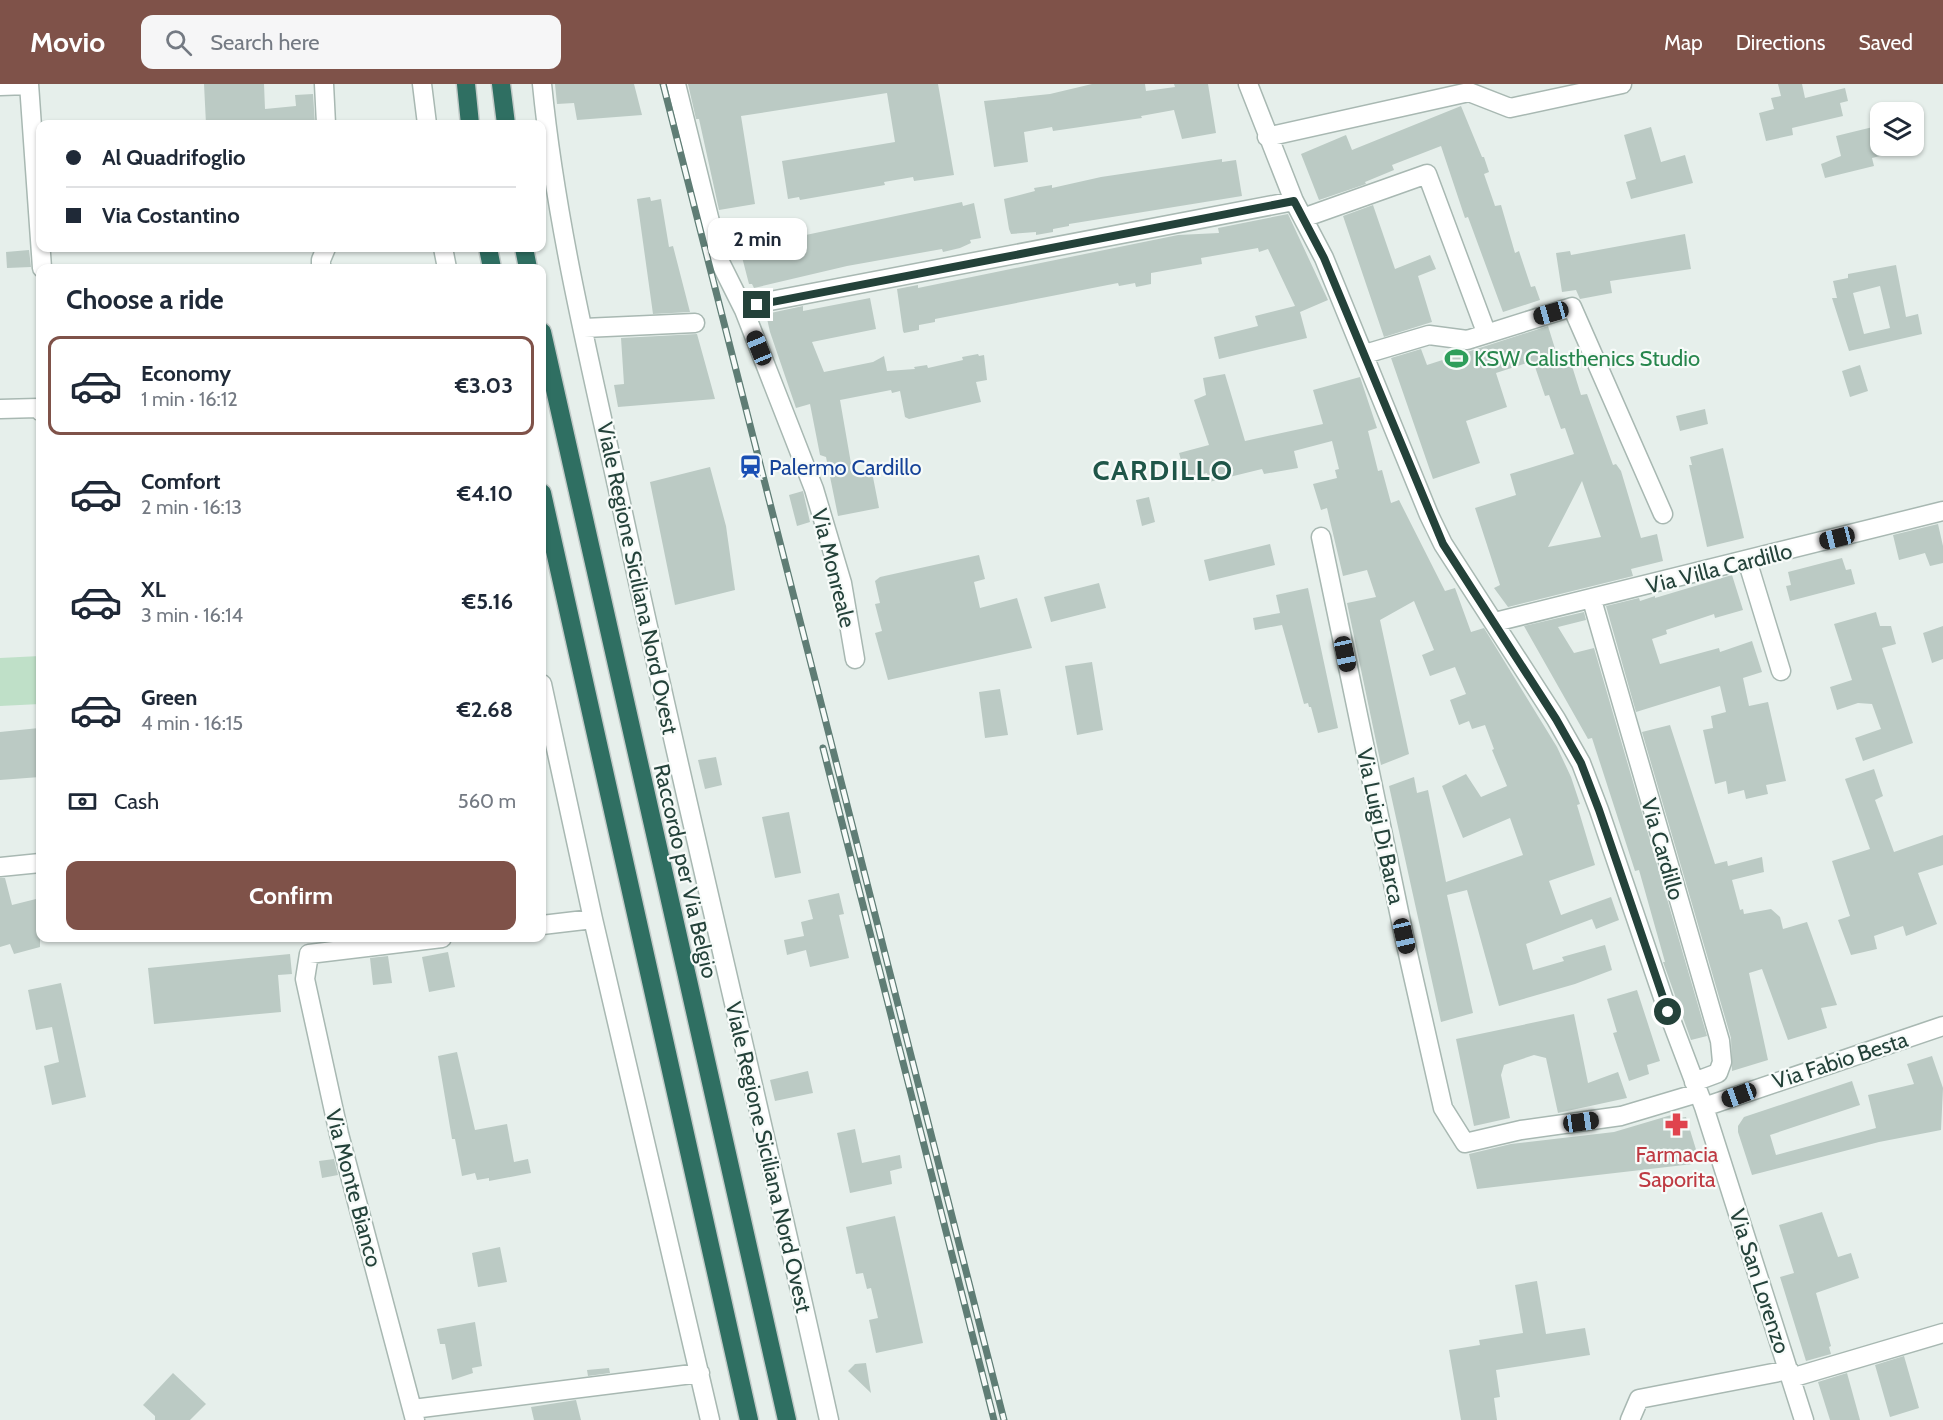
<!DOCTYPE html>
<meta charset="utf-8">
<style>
:root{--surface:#fff;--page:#f6f6f7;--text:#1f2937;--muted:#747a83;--line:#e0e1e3;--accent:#7f5249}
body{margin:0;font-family:Cabin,sans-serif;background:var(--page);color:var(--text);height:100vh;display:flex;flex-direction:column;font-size:22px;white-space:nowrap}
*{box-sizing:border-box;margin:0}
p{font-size:20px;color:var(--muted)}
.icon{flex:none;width:33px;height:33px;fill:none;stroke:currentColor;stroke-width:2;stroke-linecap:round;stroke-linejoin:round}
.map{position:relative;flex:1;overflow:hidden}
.details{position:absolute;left:36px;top:180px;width:510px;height:678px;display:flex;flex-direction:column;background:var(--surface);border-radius:12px;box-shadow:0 2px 4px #0004}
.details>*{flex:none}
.hud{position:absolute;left:36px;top:36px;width:510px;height:132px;border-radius:12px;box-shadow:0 2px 4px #0004;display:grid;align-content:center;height:132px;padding:0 30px;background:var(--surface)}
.buttons{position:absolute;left:1870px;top:18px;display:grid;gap:12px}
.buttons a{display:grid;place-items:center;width:54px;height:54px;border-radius:12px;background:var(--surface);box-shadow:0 2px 4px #0004;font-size:30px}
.end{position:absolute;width:27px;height:27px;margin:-14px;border:8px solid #24423a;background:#fff;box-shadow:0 0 0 3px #fff}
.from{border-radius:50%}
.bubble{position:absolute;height:42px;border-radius:12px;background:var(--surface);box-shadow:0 2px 4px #0004;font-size:20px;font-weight:700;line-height:42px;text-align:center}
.car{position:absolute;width:18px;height:36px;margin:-18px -9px;border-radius:8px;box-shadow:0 0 4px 2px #0007;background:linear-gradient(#222 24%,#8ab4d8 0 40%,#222 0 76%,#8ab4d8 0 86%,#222 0)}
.hud b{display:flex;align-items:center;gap:21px;height:57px;font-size:22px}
.hud b+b{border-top:2px solid var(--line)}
.hud i{width:15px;height:15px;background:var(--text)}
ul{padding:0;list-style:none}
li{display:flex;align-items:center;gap:18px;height:99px;margin:0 12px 9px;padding:0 18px;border:3px solid transparent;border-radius:12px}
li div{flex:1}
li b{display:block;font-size:22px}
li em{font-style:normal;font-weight:700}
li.selected{border-color:var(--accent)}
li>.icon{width:54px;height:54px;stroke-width:1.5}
h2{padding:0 30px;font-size:27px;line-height:72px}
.pay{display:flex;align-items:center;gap:15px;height:66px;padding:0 30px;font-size:22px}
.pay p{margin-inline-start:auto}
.primary-button{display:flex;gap:12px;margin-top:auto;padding:12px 30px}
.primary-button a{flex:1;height:69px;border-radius:12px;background:var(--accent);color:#fff;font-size:24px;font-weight:700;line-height:69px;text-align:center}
header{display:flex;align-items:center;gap:36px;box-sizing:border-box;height:84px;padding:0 30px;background:var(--accent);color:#fff}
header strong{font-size:28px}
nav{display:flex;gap:33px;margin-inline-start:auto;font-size:21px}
.search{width:420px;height:54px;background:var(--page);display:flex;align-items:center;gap:15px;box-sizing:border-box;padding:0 21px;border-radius:12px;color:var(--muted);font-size:22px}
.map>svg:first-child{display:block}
</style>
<header>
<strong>Movio</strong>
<div class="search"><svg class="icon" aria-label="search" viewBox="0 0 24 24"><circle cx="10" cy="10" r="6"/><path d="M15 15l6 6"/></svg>Search here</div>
<nav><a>Map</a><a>Directions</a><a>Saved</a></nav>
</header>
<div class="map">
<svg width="1943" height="1336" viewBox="0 0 1943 1336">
<rect width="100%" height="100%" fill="#e6efeb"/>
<!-- green -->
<path fill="#bfe0c8" d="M40,572V620L0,622V574Z"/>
<!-- building -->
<path fill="#bbcac4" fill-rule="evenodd" d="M204,0H264L265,25L296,22L295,11L313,10L315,40H206Z
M555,0H634L642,31L577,36L574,19L557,20Z
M688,0H938L954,91L914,97L913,93L884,98L885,101L800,116L799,113L788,115L782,77L895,58L887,9L741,32L755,120L719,126L699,35H696Z
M1092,0H1145L1146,7L1175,3L1174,0H1208L1216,49L1182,55L1174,26L1141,32L1142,34L1053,47L1052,43L1024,48L1028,78L994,83L984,17L1050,10Z
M1778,0H1802L1805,14L1845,4L1848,17L1840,19L1843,32L1792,44L1793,51L1766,57L1759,29L1774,25L1771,14L1781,12Z
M1461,22L1482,73H1484L1489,88L1484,90L1495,122L1501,121L1515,169L1519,167L1531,203L1535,202L1540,216L1503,228L1468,133L1465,134L1441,62L1392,81L1394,86L1365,98L1366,100L1319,116L1301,70L1346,51L1352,66Z
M1877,42L1884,71L1872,74L1874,82L1825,94L1821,80L1841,72L1836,52Z
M1651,43L1661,78L1685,71L1693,99L1631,115L1626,98L1636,95L1624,51Z
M1222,75V78L1236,76L1242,112L1069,140V142L1053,145V148L1036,151V148L1011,150L1009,145L1004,115L1035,107L1034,104L1052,101V104L1101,93Z
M650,113L651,117L661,115L669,163L673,162L690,228L653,230L637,115Z
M962,118L963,122L974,119L981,154L970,156L971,159L960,164L943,168L942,165L847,182L754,204L752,200H749L742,173L746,172L745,168L759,165L758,161Z
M1373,121L1395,185L1430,171L1436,185L1418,192L1432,238L1384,253L1343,132Z
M1288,130L1328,216L1300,228L1307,254L1219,275L1214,253L1258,242L1255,232L1295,222L1268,165L1259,168L1258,164L1201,174L1202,180L1151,189V200L1136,203L1135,199L1119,202L1118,199L935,235V238L919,241V246L904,249L903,247L897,205L918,201V204L1178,151L1219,149L1218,144Z
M1685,150L1691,185L1610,197L1612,209L1580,215L1576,206L1562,208L1556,169L1570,167L1571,171Z
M29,166L31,183L7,184L6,168Z
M1896,181L1906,233L1918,230L1922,250L1849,267L1832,214H1837L1833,197L1848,194V190ZM1880,202L1890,244L1864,250L1853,209Z
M870,214L876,245L812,258L824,288L873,278L884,272L887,287L915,285L914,283L927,281L928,284L963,276L962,273L978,270L979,272L984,271L987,296L976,298L981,318L909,335L905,333L900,307L892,309L891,306L840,316L853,391L872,388L879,424L838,432L826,373L820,371L810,320L796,324L770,248L766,230L803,222V227Z
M1548,242L1561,284L1572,282L1581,311L1587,310L1613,381L1616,380L1621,387L1641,454L1657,450L1663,477L1631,485L1633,492L1508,523L1494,504L1500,501L1475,424L1516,411L1510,390L1574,370L1565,344L1561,345L1549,311L1545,312L1533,277L1496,289L1507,323L1466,337L1480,379L1433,395L1391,274L1421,265L1427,281ZM1582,397L1601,453L1548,463L1563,434Z
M697,250L715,315L618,323L614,301L624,300L621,254Z
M1860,281L1868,307L1850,313L1842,287Z
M1225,290L1245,357L1323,340L1313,306L1360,293L1377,344L1368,347L1378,387L1382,386L1391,419L1399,416L1445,507L1455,504L1471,548L1484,544L1557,663L1571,693L1580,720L1577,721L1595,781L1549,797L1561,831L1611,813L1619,836L1596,845L1592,835L1526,860L1533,886L1564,877L1562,873L1605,861L1612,886L1575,900L1499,922L1467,806L1447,811L1473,929L1441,938L1389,702L1414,693L1417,709L1428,706L1446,798L1523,771L1510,734L1463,754L1442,702L1466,690L1481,713L1507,702L1492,666L1494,665L1485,641L1472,645L1469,637L1459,641L1450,616L1466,610L1455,583L1430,592L1422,571L1434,566L1414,517L1380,536L1409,670L1381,681L1347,519L1376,513L1367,486L1343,492L1327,424L1321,426L1313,400L1337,394L1335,386L1339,385L1332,357L1294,367L1298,384L1264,390L1262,385L1209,398L1207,389L1186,394L1179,369L1209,361L1194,316L1206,311L1203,294Z
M1705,325L1708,340L1680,347L1676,332Z
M1723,364L1744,454L1707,463L1689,381H1692L1690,373Z
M710,383L726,442L735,506L675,521L650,398Z
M803,407L810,438L797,442L789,411Z
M1149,413L1155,438L1142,442L1136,416Z
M1938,440L1943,462V479L1930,482L1925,469L1899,476L1893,451Z
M1270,460L1275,481L1209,497L1204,476Z
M979,471L985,495L974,498L980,524L1017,514L1032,564L888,596L875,549L882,547L875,520L880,519L875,497L880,493Z
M1842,474L1846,486L1851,485L1855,500L1790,517L1786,502L1791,501L1788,488Z
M1732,491L1743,526L1715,534L1714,530L1666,546L1667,550L1652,555L1660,580L1719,564L1720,568L1752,557L1762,588L1743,594L1749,622L1768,618L1786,697L1766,701L1768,710L1746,715L1744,706L1728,710L1726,697L1715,700L1703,646L1713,644L1711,632L1726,628L1720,602L1636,628L1606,522L1639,514L1640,517L1655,512V514Z
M1099,499L1106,524L1051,538L1044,513Z
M1308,504L1338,644L1318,649L1311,623H1309L1308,619L1304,620L1282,541L1255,546L1253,534L1280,529L1276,511Z
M1584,528L1586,536L1558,543L1574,569L1594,564L1707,952L1691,956L1663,878H1665L1639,786L1635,787L1592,654L1588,655L1524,542Z
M1876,528L1880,542H1891L1896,560L1882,564L1913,659L1863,677L1855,654L1881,645L1872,620L1858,619L1837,626L1830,603L1852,596L1834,540Z
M1943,542V575L1932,579L1923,549Z
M1092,578L1103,646L1077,651L1065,582Z
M1000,605L1008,651L985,654L979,608Z
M1670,641L1715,780L1727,777L1728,782L1762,773L1764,788L1732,796L1740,826L1743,825L1744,830L1771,825L1780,833L1783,845L1807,838L1837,921L1821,924L1827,944L1788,956L1762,885L1749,889L1768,976L1732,987L1731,954L1642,648Z
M39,644L40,693L0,696V648Z
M716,673L722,701L705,705L698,676Z
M1874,685L1883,712L1875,716L1894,768L1943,751V781L1918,789L1937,840L1906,852L1903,842L1874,852L1877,865L1851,871L1838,836L1850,832L1832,777L1870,765L1845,695Z
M789,728L801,789L775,794L762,733Z
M0,794H5L12,821L40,814V863L14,870L10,860L0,863Z
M839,809L844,830L839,831L849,874L810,883L806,866L787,871L784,856L804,852L801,838L813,835L808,816Z
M448,868L455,903L429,908L422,873Z
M290,870L292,890L278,891L281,928L154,940L148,884Z
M388,872L392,899L373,901L370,874Z
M61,899L86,1013L52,1021L44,982L59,978L52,943L36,946L28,906Z
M1637,906L1660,977L1647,981L1649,990L1629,997L1613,949L1617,948L1607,915Z
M1574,930L1588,999L1618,988L1627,1014L1558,1029L1546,974L1534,971L1504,981L1501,991L1510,1034L1474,1042L1456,955Z
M457,968L475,1046L507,1040L514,1078L528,1075L531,1089L489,1097V1094L477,1096L475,1089L462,1092L455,1055H452L438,972Z
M1932,972L1943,1004L1941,1046L1879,1058L1752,1091L1738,1048V1042L1744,1033L1852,997L1860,1021L1770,1051L1776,1071L1876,1044L1868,1011L1914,1000L1907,980Z
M808,987L813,1009L775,1017L770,996Z
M1678,1029L1679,1034L1686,1033L1698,1072L1691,1073L1693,1080L1477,1105L1469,1070L1511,1060L1614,1048Z
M855,1045L862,1079L900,1071L902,1084L890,1087L892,1100L850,1109L837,1049Z
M334,1075L338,1091L322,1094L319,1077Z
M1822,1128L1838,1173L1851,1169L1859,1194L1816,1209L1831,1262L1829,1263L1831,1270L1806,1277L1780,1193L1794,1189L1779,1141Z
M895,1132L923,1259L876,1269L869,1236L878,1234L871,1204L867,1205L863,1189L856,1190L846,1143Z
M500,1163L507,1198L478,1203L472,1169Z
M1537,1197L1546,1250L1585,1244L1590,1271L1496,1286L1500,1313L1494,1314L1497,1336H1461L1449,1266L1480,1261L1479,1256L1523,1249L1515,1201Z
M475,1238L482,1282L472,1284L473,1289L452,1296L445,1260H440L437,1245Z
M1904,1272L1919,1324L1890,1333L1875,1281Z
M866,1279L871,1309L848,1287L855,1280Z
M609,1284L610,1289L588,1292L587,1286Z
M173,1289L206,1320L190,1336H155V1332L143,1321Z
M1847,1289L1860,1336H1830L1818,1298Z
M576,1316L581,1336H534L531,1323Z"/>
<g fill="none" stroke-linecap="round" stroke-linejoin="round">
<defs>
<path id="minor" d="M29,0L42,184
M324,0L326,40
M422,0L427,40
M542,0C557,152 596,302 628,452C692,747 764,1041 829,1336
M676,0L720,178L744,226L814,405L842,499L855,575
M1248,0L1294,117L1324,174L1429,431L1443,460L1556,635L1581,679L1599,726L1668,928L1704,1023L1804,1336
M0,2L29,1
M1267,53L1469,8L1510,24L1622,0
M1303,134L1427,90L1486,248
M443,164L447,184
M321,184V176L326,164
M744,226L770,217L1294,117
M584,244L695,239
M1365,270L1429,251L1467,256L1572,223L1663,430
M0,325L38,324L40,327
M1321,453L1404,852L1443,1024L1465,1059L1521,1046L1621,1032L1698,1009
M1747,476L1781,587
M1592,516L1720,957L1722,978L1718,989L1694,998
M1495,538L1943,427
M542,600L593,835L710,1336
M0,783L40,779
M542,841L593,835
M1704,1023L1943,942
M1791,1294L1943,1249
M413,1325L700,1289
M415,1336L339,1050L305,895L309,870L442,854
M1630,1336L1639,1315L1789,1286"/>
<path id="highway" d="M466,0L470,40
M501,0L506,40
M488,164L492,184
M524,164L528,184
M542,248L787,1336
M542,409L749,1336"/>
</defs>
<!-- minor casing -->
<use href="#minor" stroke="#a8b8b2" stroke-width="21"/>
<!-- highway casing -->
<use href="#highway" stroke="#c2cac8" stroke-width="21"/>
<!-- minor -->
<use href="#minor" stroke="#fff" stroke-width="18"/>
<!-- highway -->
<use href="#highway" stroke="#2f6f62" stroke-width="18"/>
<defs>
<path id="rail" d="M663,0L1004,1336
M823,664L994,1336"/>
</defs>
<!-- rail casing -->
<use href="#rail" stroke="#5f7d75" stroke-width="7"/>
<!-- rail -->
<use href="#rail" stroke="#f7fbf9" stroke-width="4.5" stroke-dasharray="14" stroke-linecap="butt"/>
</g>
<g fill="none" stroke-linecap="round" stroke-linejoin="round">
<!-- route -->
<path stroke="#24423a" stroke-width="8" d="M757,221L1294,117L1324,174L1443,460L1556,635L1581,679L1599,726L1668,928"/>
</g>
<!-- icons -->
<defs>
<symbol id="stadium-bare" viewBox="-9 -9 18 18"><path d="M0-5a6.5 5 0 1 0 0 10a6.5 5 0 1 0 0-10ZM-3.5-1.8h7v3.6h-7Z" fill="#2e9e5b" stroke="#f7fbf9" stroke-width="2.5" paint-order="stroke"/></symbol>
<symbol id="station-bare" viewBox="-9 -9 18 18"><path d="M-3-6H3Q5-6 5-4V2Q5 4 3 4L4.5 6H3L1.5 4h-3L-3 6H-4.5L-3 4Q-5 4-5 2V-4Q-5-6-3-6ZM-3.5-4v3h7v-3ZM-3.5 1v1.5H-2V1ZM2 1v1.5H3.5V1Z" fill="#1a4fb4" stroke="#f7fbf9" stroke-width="2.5" paint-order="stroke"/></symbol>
<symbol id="pharmacy-bare" viewBox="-9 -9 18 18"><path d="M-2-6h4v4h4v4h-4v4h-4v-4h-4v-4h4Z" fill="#e0444e" stroke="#f7fbf9" stroke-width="2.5" paint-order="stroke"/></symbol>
</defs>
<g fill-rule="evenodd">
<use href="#stadium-bare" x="1440" y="258" width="33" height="33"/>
<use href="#station-bare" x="734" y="366" width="33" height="33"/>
<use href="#pharmacy-bare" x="1660" y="1024" width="33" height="33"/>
</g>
<g text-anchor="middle" stroke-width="4.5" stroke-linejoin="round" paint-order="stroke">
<!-- leisure labels -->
<g font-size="22" fill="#27864d" stroke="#f7fbf9" text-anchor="start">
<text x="1474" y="282">KSW Calisthenics Studio</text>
</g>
<!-- transit labels -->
<g font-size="22" fill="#164399" stroke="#f7fbf9" text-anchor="start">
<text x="769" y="391">Palermo Cardillo</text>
</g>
<!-- street labels -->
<g font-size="22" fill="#24423a" stroke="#f7fbf9">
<text transform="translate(834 484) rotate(76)" y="8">Via Monreale</text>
<text transform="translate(1719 484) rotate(-14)" y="8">Via Villa Cardillo</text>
<text transform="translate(638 494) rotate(78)" y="8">Viale Regione Siciliana Nord Ovest</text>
<text transform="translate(1381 742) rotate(78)" y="8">Via Luigi Di Barca</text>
<text transform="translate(1663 765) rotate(74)" y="8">Via Cardillo</text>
<text transform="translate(686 787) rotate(77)" y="8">Raccordo per Via Belgio</text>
<text transform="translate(1840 976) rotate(-18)" y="8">Via Fabio Besta</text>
<text transform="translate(769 1073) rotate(77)" y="8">Viale Regione Siciliana Nord Ovest</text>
<text transform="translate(354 1104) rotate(75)" y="8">Via Monte Bianco</text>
<text transform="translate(1760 1197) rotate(72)" y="8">Via San Lorenzo</text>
</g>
<!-- health labels -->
<g font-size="22" fill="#be3a42" stroke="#f7fbf9">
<text x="1677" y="1078">Farmacia<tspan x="1677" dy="25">Saporita</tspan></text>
</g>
<!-- district labels -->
<g font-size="28" font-weight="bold" letter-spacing="1.5" fill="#1f5548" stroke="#f7fbf9">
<text x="1163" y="396">CARDILLO</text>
</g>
</g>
</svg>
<div class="buttons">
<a><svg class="icon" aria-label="layers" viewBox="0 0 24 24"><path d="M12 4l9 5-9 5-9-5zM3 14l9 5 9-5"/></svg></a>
</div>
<i class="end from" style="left:1668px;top:928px"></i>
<i class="end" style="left:757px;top:221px"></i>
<div class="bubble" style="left:708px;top:134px;width:99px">2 min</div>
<i class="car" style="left:1551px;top:229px;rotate:254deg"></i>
<i class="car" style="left:759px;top:264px;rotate:338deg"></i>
<i class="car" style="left:1837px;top:454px;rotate:256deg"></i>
<i class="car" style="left:1345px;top:570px;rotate:168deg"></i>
<i class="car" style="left:1404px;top:852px;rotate:167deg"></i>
<i class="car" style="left:1739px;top:1011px;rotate:250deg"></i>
<i class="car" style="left:1581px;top:1038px;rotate:82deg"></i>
<div class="hud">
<b><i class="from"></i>Al Quadrifoglio</b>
<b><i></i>Via Costantino</b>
</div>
<section class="details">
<h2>Choose a ride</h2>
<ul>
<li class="selected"><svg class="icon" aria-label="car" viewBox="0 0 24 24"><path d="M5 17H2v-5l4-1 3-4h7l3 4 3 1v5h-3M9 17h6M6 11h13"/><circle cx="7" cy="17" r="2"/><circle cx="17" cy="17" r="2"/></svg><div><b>Economy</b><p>1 min · 16:12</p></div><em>€3.03</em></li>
<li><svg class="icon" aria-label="car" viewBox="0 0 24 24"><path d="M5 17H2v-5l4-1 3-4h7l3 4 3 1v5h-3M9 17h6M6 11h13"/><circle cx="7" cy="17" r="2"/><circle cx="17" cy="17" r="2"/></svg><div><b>Comfort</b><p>2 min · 16:13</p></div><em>€4.10</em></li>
<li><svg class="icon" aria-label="car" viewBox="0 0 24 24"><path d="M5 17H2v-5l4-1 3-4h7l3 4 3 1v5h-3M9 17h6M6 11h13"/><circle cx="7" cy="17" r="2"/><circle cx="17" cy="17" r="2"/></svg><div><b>XL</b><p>3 min · 16:14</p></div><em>€5.16</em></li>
<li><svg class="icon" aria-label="car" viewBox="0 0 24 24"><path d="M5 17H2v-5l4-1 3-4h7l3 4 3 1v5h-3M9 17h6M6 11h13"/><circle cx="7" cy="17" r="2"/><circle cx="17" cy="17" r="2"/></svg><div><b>Green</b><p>4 min · 16:15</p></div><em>€2.68</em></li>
</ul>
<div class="pay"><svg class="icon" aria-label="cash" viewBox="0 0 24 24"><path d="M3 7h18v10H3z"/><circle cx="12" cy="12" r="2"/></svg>Cash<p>560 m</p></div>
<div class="primary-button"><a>Confirm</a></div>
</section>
</div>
